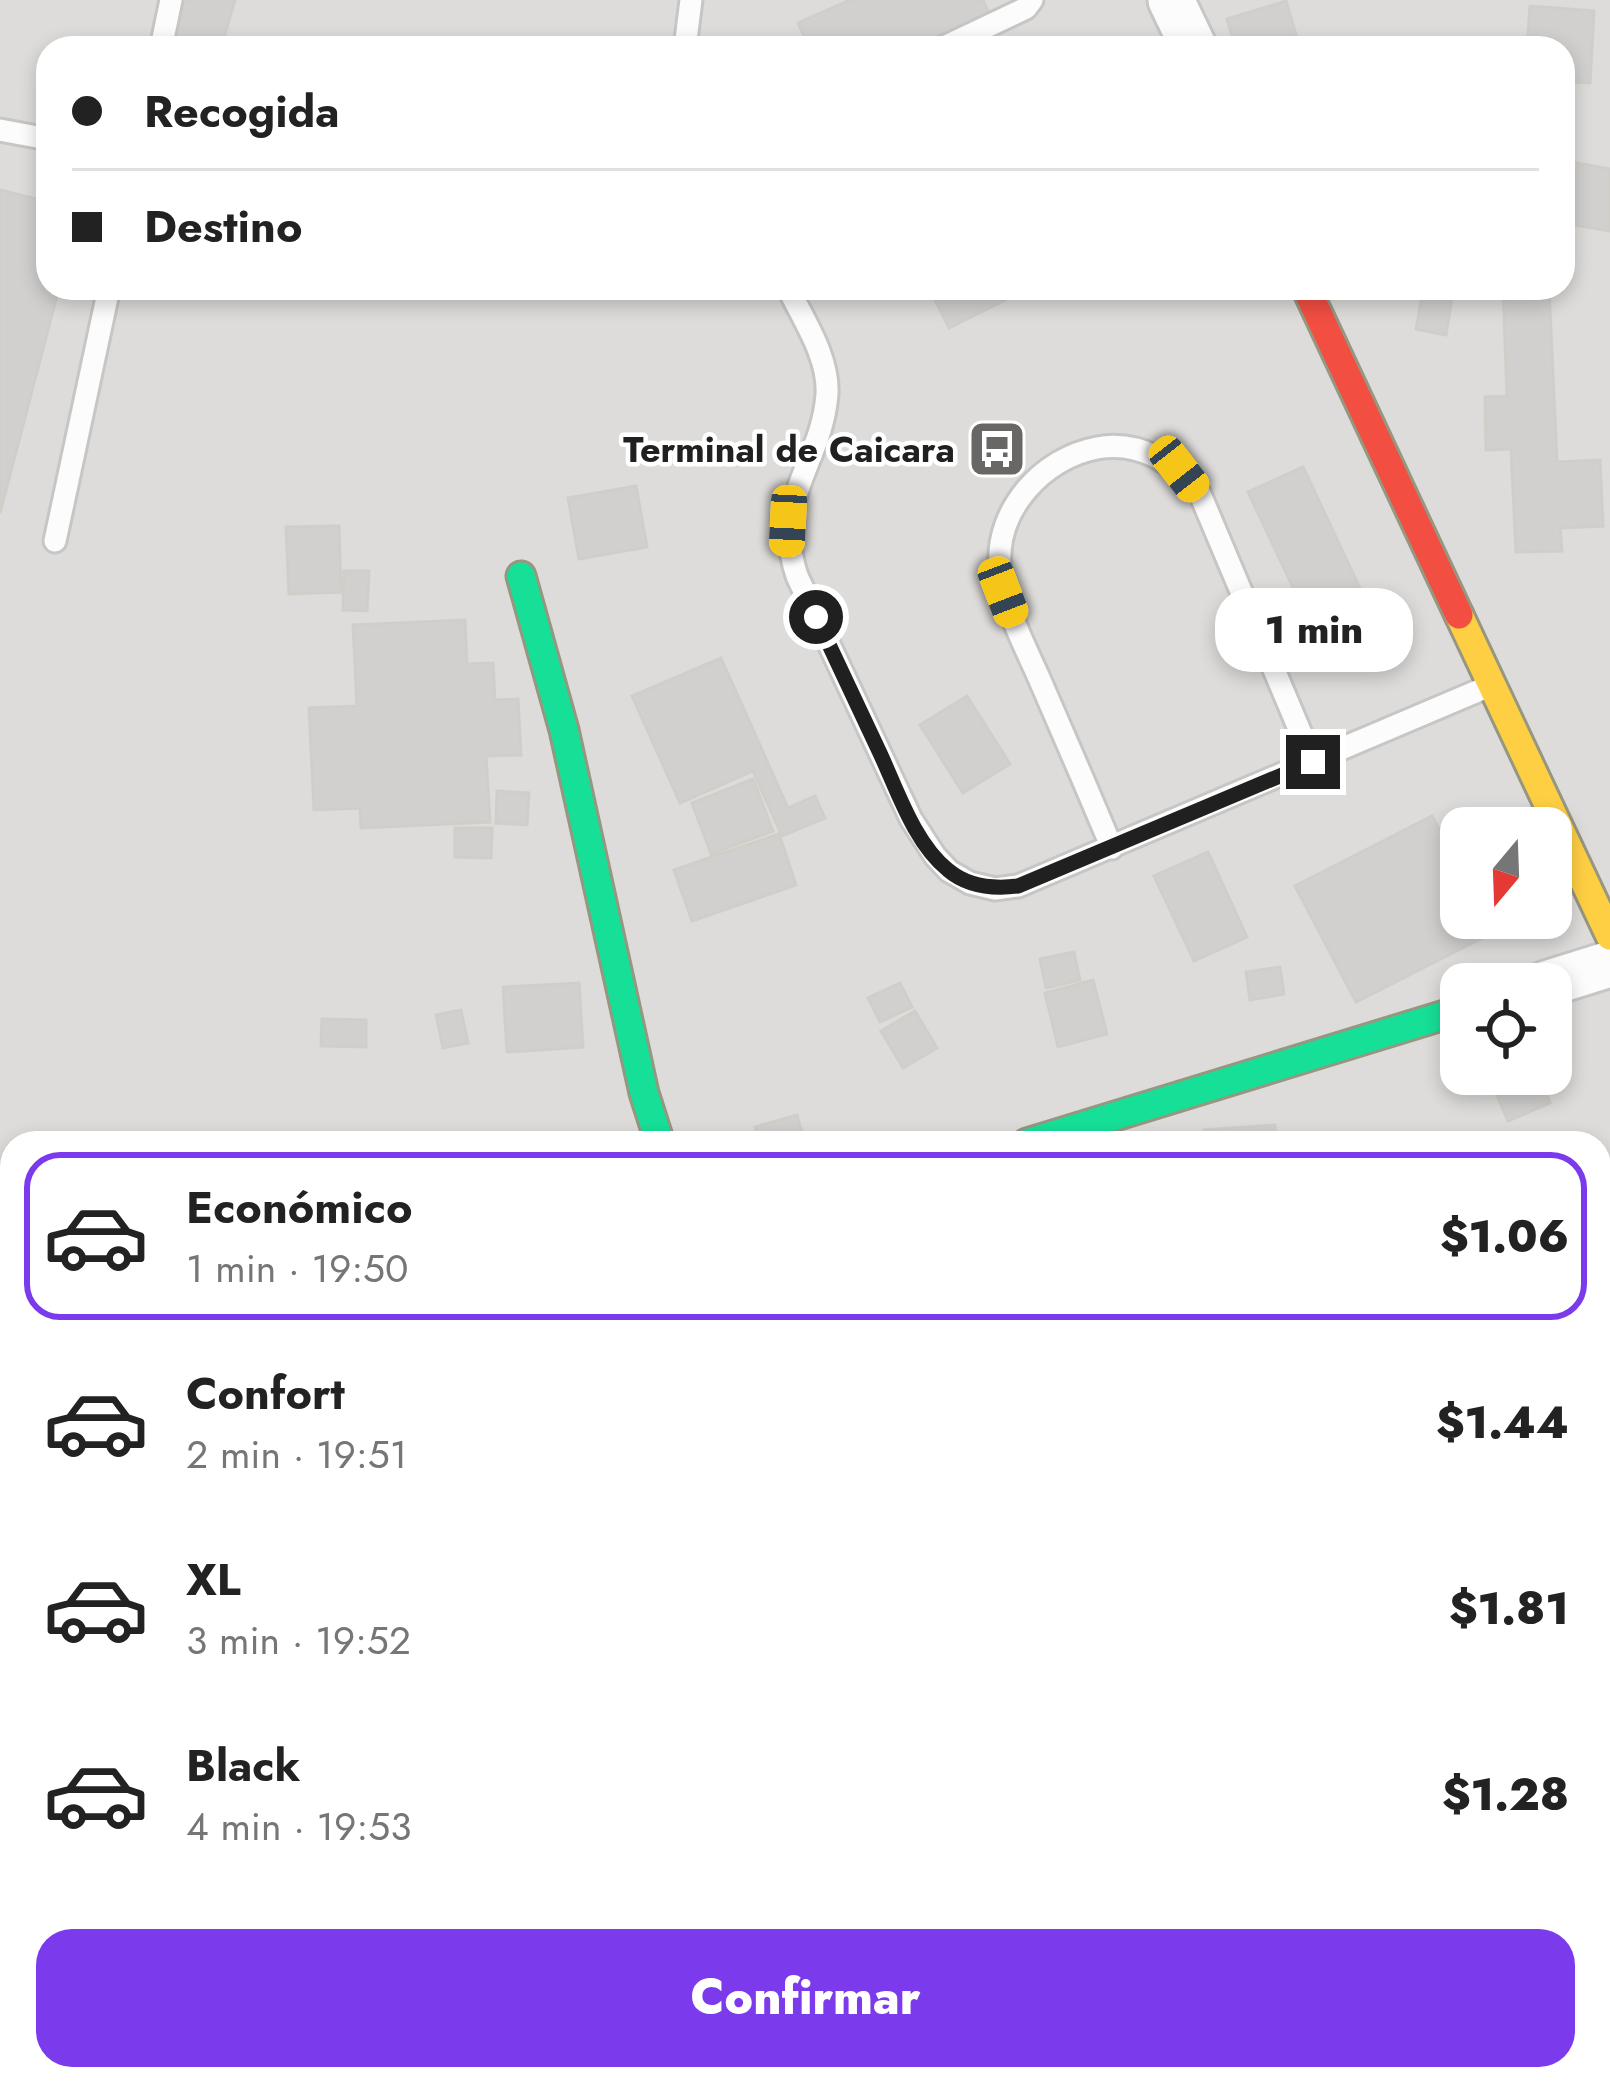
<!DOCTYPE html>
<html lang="es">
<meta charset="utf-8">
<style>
:root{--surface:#fff;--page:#f2f2f2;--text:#222;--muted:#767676;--line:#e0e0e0;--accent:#7c3aed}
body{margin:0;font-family:Jost,sans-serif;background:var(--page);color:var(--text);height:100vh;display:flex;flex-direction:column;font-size:45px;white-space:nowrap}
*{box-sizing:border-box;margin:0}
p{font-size:39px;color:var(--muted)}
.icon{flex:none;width:66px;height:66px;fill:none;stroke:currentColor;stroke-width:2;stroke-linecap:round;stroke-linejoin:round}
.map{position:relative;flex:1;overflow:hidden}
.panel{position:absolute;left:0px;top:1131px;width:1611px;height:960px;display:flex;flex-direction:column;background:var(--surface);border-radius:36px 36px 0 0;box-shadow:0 6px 18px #0003}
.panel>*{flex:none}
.hud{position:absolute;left:36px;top:36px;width:1539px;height:264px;border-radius:36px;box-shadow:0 6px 18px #0003;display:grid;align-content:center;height:264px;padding:0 36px;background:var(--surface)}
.needle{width:78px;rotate:199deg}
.fabs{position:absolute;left:1440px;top:807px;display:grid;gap:24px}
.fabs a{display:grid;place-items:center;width:132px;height:132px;border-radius:24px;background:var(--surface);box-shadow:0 6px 18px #0003;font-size:60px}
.end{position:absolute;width:54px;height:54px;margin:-27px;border:15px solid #202020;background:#fff;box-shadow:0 0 0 6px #fff}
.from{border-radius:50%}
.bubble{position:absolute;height:84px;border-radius:36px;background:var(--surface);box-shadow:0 6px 18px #0003;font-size:39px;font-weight:800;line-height:84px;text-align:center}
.car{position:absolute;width:36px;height:72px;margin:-36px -18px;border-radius:15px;box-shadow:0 0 9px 3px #0007;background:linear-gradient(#f5c518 24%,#345 0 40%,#f5c518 0 76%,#345 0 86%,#f5c518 0)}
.hud b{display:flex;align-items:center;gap:42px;height:114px;font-size:45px}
.hud b+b{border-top:3px solid var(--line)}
.hud i{width:30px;height:30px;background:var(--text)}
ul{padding:21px 0 0;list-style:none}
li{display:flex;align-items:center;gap:36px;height:168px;margin:0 24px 18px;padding:0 12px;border:6px solid transparent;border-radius:36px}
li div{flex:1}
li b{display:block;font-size:45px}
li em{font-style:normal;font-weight:800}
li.active{border-color:var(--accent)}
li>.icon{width:108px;height:108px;stroke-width:1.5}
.action{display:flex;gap:24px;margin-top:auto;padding:24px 36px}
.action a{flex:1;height:138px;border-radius:36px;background:var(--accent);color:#fff;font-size:48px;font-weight:800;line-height:138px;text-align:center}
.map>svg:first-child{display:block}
</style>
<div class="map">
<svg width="1610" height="2091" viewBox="0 0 1610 2091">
<rect width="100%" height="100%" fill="#eeece9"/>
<!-- residential -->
<path fill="#dddcda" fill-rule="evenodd" d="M0,0H1610V2091H0ZM48,48H1563V288H48ZM1461,828H1551V918H1461ZM1461,984H1551V1074H1461ZM12,1143H1599V2079H12Z"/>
<!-- building -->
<path fill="#d2d0ce" stroke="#d1ceca" stroke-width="3" d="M180,0H235L221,48H166Z
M850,0H983L989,14L912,48H809L798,23Z
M1286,1L1300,48H1236L1227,19Z
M1530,6L1594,11L1590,83L1563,81V48H1527Z
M1571,162L1610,169V231L1563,223Z
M0,190L48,202V288H59L0,513Z
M929,288H1029L949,328Z
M1503,288H1549L1557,462L1600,460L1603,526L1560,528L1562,551L1516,552L1511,449L1486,450L1485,397L1507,396Z
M1423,291L1452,297L1446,335L1416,329Z
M1303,467L1367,603L1312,628L1248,492Z
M636,486L647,547L579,559L568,498Z
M339,526L341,592L289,594L286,527Z
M344,571H369L367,611L343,610Z
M465,620L467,664L493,663L495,700L518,699L521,755L486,756L490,822L361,828L360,808L314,810L309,708L357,706L353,625Z
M721,658L788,808L815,796L825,818L782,836L753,771L680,803L632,696Z
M967,696L1010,764L963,793L920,725Z
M753,779L773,831L711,854L692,803Z
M497,791L529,793L527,825L496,823Z
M1432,816L1457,862L1461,860V918H1477L1486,936L1356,1002L1295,886Z
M455,828H492L491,858L455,857Z
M779,834L796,885L692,921L674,870Z
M1208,852L1247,937L1194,961L1154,876Z
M1074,952L1080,980L1046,988L1040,959Z
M1280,967L1284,994L1250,1000L1246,972Z
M1093,980L1107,1034L1058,1047L1045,993Z
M579,983L583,1047L507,1052L503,987Z
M900,983L912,1007L880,1022L868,998Z
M461,1010L468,1043L443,1048L436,1015Z
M915,1011L937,1048L903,1068L881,1031Z
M322,1019L366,1020V1047L321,1046Z
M1488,1074H1538L1550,1103L1508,1121Z
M797,1115L805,1143H760L755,1127Z
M1275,1125L1276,1143H1205L1204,1130Z
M1610,1161V1195L1599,1199V1166Z
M1599,1833L1610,1860V1924L1599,1928Z
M1610,1954V2031L1599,2034V1958Z
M402,2079H462L463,2087L445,2091H405Z
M610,2079H689L693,2091H614Z
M1249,2079H1283L1289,2091H1228Z
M1291,2079H1327L1331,2091H1294Z"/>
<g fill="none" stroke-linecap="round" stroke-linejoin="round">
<defs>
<path id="lane" d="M161,48L171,0
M685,48L691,0
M942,48L1026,8L1032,0
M0,130L48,139
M788,288C803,319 829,357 827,394C822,463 771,499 797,576L911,819L935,856L949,871L970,883L995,889L1018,886L1487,687
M55,541L109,288
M1112,848C1088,791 1064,735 1039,678C1023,642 1003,605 1000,566C996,509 1043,458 1097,448C1139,440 1175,463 1200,494L1313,762"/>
<path id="street" d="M1171,0L1194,48
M1546,984L1610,964
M112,2079L117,2091
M978,2079L982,2091
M1407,2079L1413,2091
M0,2087L44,2079"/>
<path id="fast" d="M521,576L564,730L644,1093L660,1143
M1027,1143L1461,1010"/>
<path id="slow" d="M1459,615L1610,936"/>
<path id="jam" d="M1306,288L1459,615"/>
</defs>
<!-- lane casing -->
<use href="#lane" stroke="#c7c6c5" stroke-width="27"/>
<!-- street casing -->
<use href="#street" stroke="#c7c6c5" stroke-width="51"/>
<!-- fast casing -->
<use href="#fast" stroke="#969781" stroke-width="33"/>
<!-- slow casing -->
<use href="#slow" stroke="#969781" stroke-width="33"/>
<!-- jam casing -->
<use href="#jam" stroke="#969781" stroke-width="33"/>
<!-- lane -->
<use href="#lane" stroke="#fcfcfc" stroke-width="21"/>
<!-- street -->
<use href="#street" stroke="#fcfcfc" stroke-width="45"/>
<!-- fast -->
<use href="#fast" stroke="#16e098" stroke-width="27"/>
<!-- slow -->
<use href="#slow" stroke="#ffcf43" stroke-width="27"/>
<!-- jam -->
<use href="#jam" stroke="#f24e42" stroke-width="27"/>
</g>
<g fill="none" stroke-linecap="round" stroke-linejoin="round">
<!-- route -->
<path stroke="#202020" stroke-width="15" d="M816,617C837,661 858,706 879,751C897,789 914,843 948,870C968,887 994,889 1018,886L1313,762"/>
</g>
<!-- icons -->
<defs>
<symbol id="bus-square" viewBox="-11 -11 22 22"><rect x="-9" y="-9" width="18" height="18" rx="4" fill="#686766" stroke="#fff"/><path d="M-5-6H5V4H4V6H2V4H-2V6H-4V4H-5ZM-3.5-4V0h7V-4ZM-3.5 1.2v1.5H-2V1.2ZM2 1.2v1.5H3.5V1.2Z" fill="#fff"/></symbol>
</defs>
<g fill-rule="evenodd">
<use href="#bus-square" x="964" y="416" width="66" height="66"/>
</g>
<g text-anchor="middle" stroke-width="9" stroke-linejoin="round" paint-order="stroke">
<!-- poi labels -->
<g font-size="36" font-weight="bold" fill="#202020" stroke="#fff" text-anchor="end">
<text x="955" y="462">Terminal de Caicara</text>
</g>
</g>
</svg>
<div class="fabs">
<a><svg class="needle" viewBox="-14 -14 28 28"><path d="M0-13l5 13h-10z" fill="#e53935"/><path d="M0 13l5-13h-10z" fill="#767676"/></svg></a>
<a><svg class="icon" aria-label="locate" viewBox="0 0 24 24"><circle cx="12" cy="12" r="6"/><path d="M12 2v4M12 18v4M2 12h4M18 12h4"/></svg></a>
</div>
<i class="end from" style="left:816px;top:617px"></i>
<i class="end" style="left:1313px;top:762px"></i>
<div class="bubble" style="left:1215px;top:588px;width:198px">1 min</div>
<i class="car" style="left:1179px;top:469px;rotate:142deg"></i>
<i class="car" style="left:788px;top:521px;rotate:183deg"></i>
<i class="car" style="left:1003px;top:592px;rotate:159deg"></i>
<div class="hud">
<b><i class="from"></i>Recogida</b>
<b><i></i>Destino</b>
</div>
<section class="panel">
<ul>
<li class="active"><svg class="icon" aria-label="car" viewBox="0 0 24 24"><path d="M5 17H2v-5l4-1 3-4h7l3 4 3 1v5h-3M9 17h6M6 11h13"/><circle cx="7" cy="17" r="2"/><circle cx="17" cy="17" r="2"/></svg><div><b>Económico</b><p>1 min · 19:50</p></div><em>$1.06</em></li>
<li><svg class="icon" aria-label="car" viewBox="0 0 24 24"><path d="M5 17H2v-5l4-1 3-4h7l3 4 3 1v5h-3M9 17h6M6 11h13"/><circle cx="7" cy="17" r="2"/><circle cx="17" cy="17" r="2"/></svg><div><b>Confort</b><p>2 min · 19:51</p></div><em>$1.44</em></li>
<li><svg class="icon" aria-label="car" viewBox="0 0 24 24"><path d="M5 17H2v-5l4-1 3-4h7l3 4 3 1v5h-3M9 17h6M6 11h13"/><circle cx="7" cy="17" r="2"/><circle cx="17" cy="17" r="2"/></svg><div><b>XL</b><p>3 min · 19:52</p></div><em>$1.81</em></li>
<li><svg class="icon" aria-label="car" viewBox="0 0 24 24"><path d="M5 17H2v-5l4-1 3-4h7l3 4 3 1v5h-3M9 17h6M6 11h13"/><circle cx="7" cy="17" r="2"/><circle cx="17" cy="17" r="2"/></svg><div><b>Black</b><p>4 min · 19:53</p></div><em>$1.28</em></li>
</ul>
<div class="action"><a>Confirmar</a></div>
</section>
</div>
